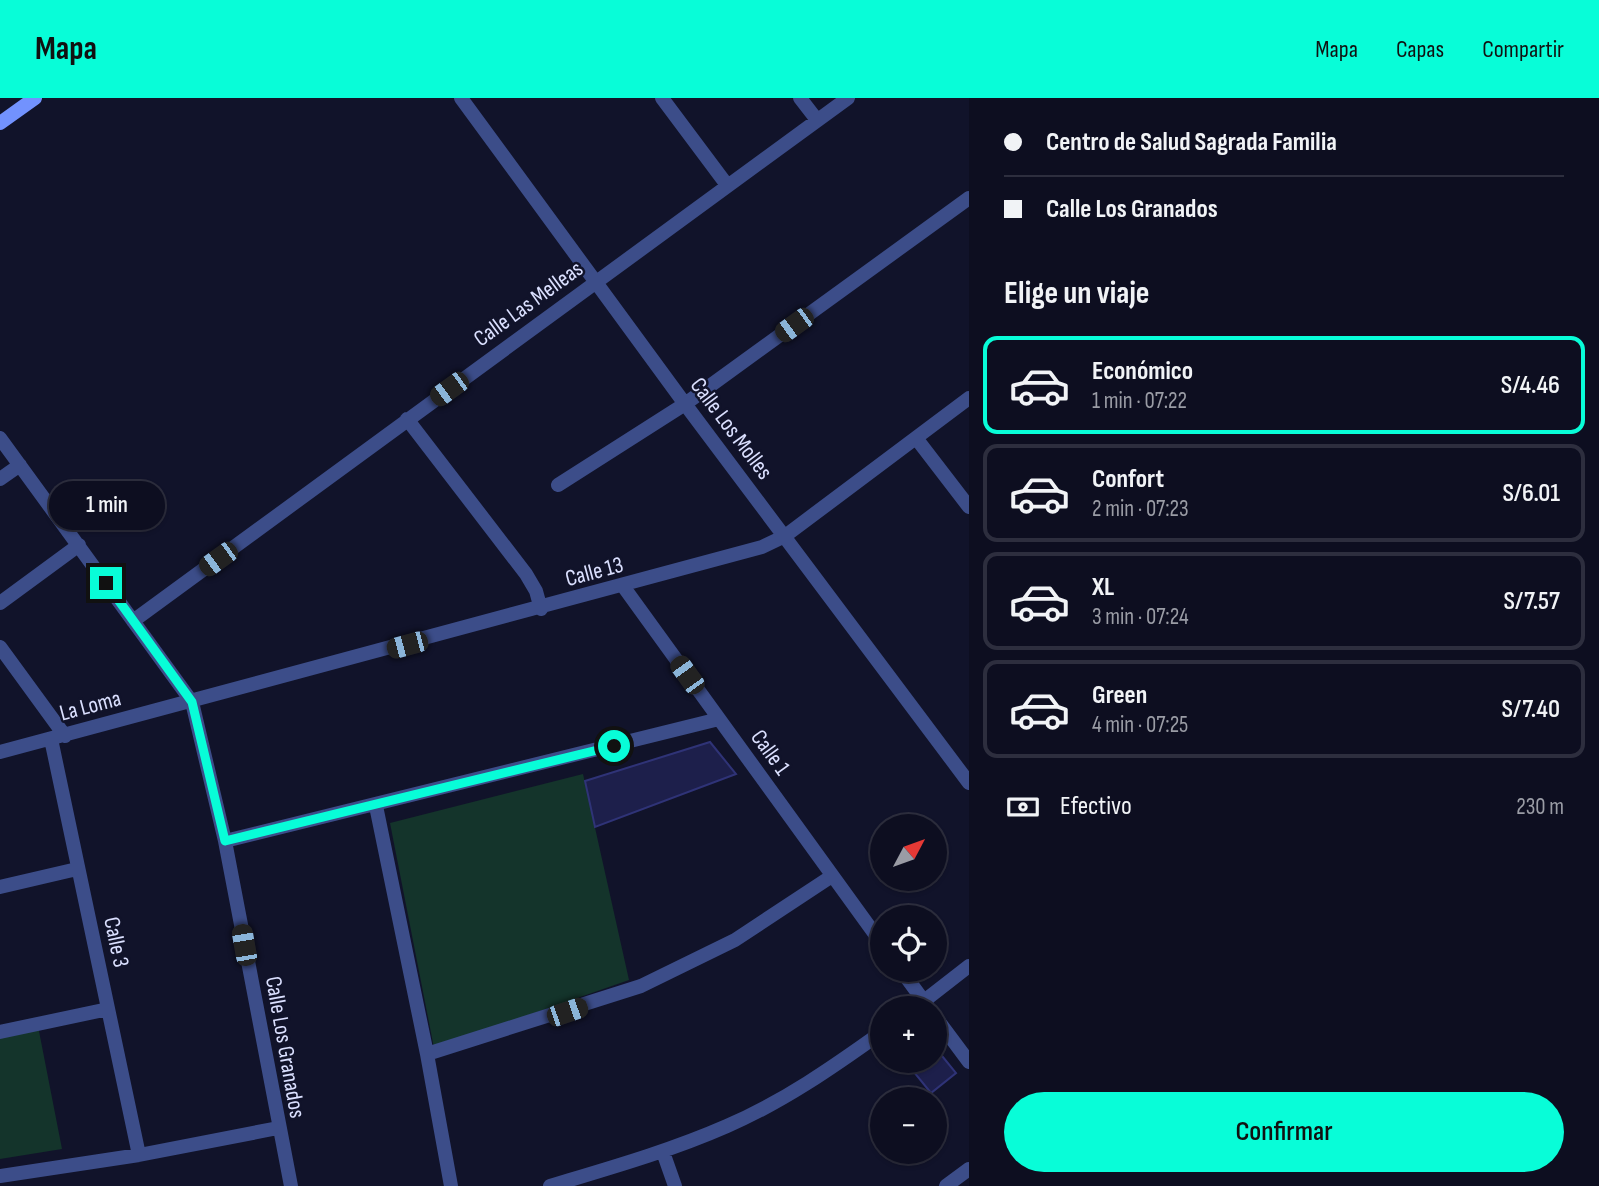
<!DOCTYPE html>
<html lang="es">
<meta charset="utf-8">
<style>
:root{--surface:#0d0e20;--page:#161729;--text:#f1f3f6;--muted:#9a9ca5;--line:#2d2e3e;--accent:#08fdd8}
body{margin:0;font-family:"Sofia Sans Condensed",sans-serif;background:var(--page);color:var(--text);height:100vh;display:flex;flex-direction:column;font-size:26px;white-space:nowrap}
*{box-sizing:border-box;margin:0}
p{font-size:23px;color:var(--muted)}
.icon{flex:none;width:38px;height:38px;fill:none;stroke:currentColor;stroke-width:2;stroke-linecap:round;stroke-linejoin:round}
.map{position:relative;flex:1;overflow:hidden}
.panel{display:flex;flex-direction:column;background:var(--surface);width:630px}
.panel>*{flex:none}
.guide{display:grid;align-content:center;height:154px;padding:0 35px;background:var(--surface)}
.needle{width:46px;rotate:49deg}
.controls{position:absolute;left:870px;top:716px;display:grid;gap:14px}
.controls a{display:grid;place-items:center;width:77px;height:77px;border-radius:50%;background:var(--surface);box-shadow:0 2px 5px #0004,0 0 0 2px var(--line);font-size:35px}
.end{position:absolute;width:32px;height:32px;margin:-16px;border:9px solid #08fdd8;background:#111;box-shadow:0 0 0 4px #111}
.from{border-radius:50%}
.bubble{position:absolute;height:49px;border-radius:24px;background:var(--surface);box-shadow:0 2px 5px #0004,0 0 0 2px var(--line);font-size:23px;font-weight:600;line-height:49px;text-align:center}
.car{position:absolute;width:21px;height:42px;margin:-21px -10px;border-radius:9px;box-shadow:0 0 5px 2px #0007;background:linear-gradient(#222 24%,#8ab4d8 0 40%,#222 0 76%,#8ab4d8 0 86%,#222 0)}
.guide b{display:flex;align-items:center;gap:24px;height:66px;font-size:26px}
.guide b+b{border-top:2px solid var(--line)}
.guide i{width:18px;height:18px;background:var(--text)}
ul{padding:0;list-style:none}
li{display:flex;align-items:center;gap:21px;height:98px;margin:0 14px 10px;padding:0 21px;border:4px solid var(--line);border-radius:14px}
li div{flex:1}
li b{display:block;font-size:26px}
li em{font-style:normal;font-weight:600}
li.active{border-color:var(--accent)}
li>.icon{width:63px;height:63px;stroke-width:1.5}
h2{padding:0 35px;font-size:32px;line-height:84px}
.pay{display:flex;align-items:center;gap:18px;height:77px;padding:0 35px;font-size:26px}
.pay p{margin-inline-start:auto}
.primary-button{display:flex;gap:14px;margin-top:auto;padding:14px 35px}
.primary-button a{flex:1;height:80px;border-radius:42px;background:var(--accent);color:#111;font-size:28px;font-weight:600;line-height:80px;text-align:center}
header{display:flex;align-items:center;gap:42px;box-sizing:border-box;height:98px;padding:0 35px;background:var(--accent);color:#111}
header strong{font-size:33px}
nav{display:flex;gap:38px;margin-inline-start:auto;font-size:24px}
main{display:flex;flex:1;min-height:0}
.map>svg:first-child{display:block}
</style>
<header>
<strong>Mapa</strong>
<nav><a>Mapa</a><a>Capas</a><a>Compartir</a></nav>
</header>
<main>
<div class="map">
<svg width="969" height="1088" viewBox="0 0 969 1088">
<rect width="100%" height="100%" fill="#11132a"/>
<!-- green -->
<path fill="#14342b" d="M583,676L629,882L434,950L390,725Z
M38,928L62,1051L0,1061V939Z"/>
<!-- building -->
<path fill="#1d1f4b" stroke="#2f3377" stroke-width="2" d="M710,644L736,676L595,729L585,683Z
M938,953L956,975L931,995L913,973L926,962H934Z"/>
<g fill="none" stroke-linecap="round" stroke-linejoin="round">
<!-- street -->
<path stroke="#3c4d89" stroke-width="14" d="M461,0L685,306L969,685
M662,0L727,87
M800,0L817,22
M407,321L526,476L536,493L541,511
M0,340L192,604L225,743L291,1088
M916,340L969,409
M0,381L20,367
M558,387L685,306L969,100
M623,488L882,846
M0,505L79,447
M133,523L848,0
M0,549L65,638
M51,641L139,1057
M0,654L762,449L785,438L969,300
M376,708L427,956L451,1088
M225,743L719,621
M0,789L77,771
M901,872L928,909
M915,910L969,868
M934,917L969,964
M0,934L108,911
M427,956L641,888L735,842L832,778
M663,1054L675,1088
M0,1078L139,1057L278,1030
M550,1088C610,1070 670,1053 727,1028C783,1004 833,969 882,934
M946,1088L969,1071"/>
<!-- secondary -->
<path stroke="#7292fe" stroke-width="14" d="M0,25L35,0"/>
</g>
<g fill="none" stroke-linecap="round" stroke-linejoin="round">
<!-- route -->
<path stroke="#08fdd8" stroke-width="9" d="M106,485L192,604L225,743L614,648"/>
</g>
<g text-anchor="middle" stroke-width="5" stroke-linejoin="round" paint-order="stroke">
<!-- street labels -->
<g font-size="23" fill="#dbe0ff" stroke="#11132a">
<text transform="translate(528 205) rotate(-36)" y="8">Calle Las Melleas</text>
<text transform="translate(732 330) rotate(53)" y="8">Calle Los Molles</text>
<text transform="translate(594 473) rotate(-15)" y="8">Calle 13</text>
<text transform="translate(90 607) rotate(-15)" y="8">La Loma</text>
<text transform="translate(771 654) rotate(54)" y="8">Calle 1</text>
<text transform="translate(117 844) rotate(78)" y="8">Calle 3</text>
<text transform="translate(286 949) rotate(80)" y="8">Calle Los Granados</text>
</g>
</g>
</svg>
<div class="controls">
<a><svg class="needle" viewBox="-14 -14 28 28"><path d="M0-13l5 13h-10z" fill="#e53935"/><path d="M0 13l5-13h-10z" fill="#9a9ca5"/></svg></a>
<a><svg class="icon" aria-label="locate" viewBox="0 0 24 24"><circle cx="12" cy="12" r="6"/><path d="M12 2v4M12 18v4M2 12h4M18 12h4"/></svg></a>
<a>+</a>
<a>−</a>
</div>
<i class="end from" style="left:614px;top:648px"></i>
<i class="end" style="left:106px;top:485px"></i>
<div class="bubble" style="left:49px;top:383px;width:116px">1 min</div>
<i class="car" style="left:794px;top:227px;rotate:234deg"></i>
<i class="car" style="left:449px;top:291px;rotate:234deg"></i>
<i class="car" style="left:218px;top:461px;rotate:234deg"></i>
<i class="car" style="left:407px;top:547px;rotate:255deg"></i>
<i class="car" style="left:687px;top:577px;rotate:324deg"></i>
<i class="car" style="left:244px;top:847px;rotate:350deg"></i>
<i class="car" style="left:567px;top:914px;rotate:71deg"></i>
</div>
<section class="panel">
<div class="guide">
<b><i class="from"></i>Centro de Salud Sagrada Familia</b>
<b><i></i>Calle Los Granados</b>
</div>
<h2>Elige un viaje</h2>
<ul>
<li class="active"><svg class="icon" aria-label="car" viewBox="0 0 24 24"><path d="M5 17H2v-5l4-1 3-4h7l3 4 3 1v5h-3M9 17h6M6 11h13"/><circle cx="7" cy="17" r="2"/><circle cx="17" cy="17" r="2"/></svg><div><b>Económico</b><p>1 min · 07:22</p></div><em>S/4.46</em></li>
<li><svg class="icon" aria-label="car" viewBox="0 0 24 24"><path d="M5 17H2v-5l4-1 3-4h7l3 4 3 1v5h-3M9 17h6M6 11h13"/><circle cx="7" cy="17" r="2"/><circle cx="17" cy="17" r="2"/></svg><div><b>Confort</b><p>2 min · 07:23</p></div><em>S/6.01</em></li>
<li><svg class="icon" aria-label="car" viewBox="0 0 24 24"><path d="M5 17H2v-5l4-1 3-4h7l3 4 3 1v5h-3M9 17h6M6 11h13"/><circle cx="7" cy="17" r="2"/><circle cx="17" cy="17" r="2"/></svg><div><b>XL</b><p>3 min · 07:24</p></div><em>S/7.57</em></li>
<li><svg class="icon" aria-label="car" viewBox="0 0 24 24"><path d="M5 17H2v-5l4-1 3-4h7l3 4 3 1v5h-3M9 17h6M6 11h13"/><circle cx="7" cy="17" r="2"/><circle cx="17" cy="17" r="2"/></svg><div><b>Green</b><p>4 min · 07:25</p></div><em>S/7.40</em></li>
</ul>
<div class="pay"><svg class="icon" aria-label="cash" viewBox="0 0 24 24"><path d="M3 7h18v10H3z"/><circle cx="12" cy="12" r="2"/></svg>Efectivo<p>230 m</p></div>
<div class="primary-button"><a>Confirmar</a></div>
</section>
</main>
